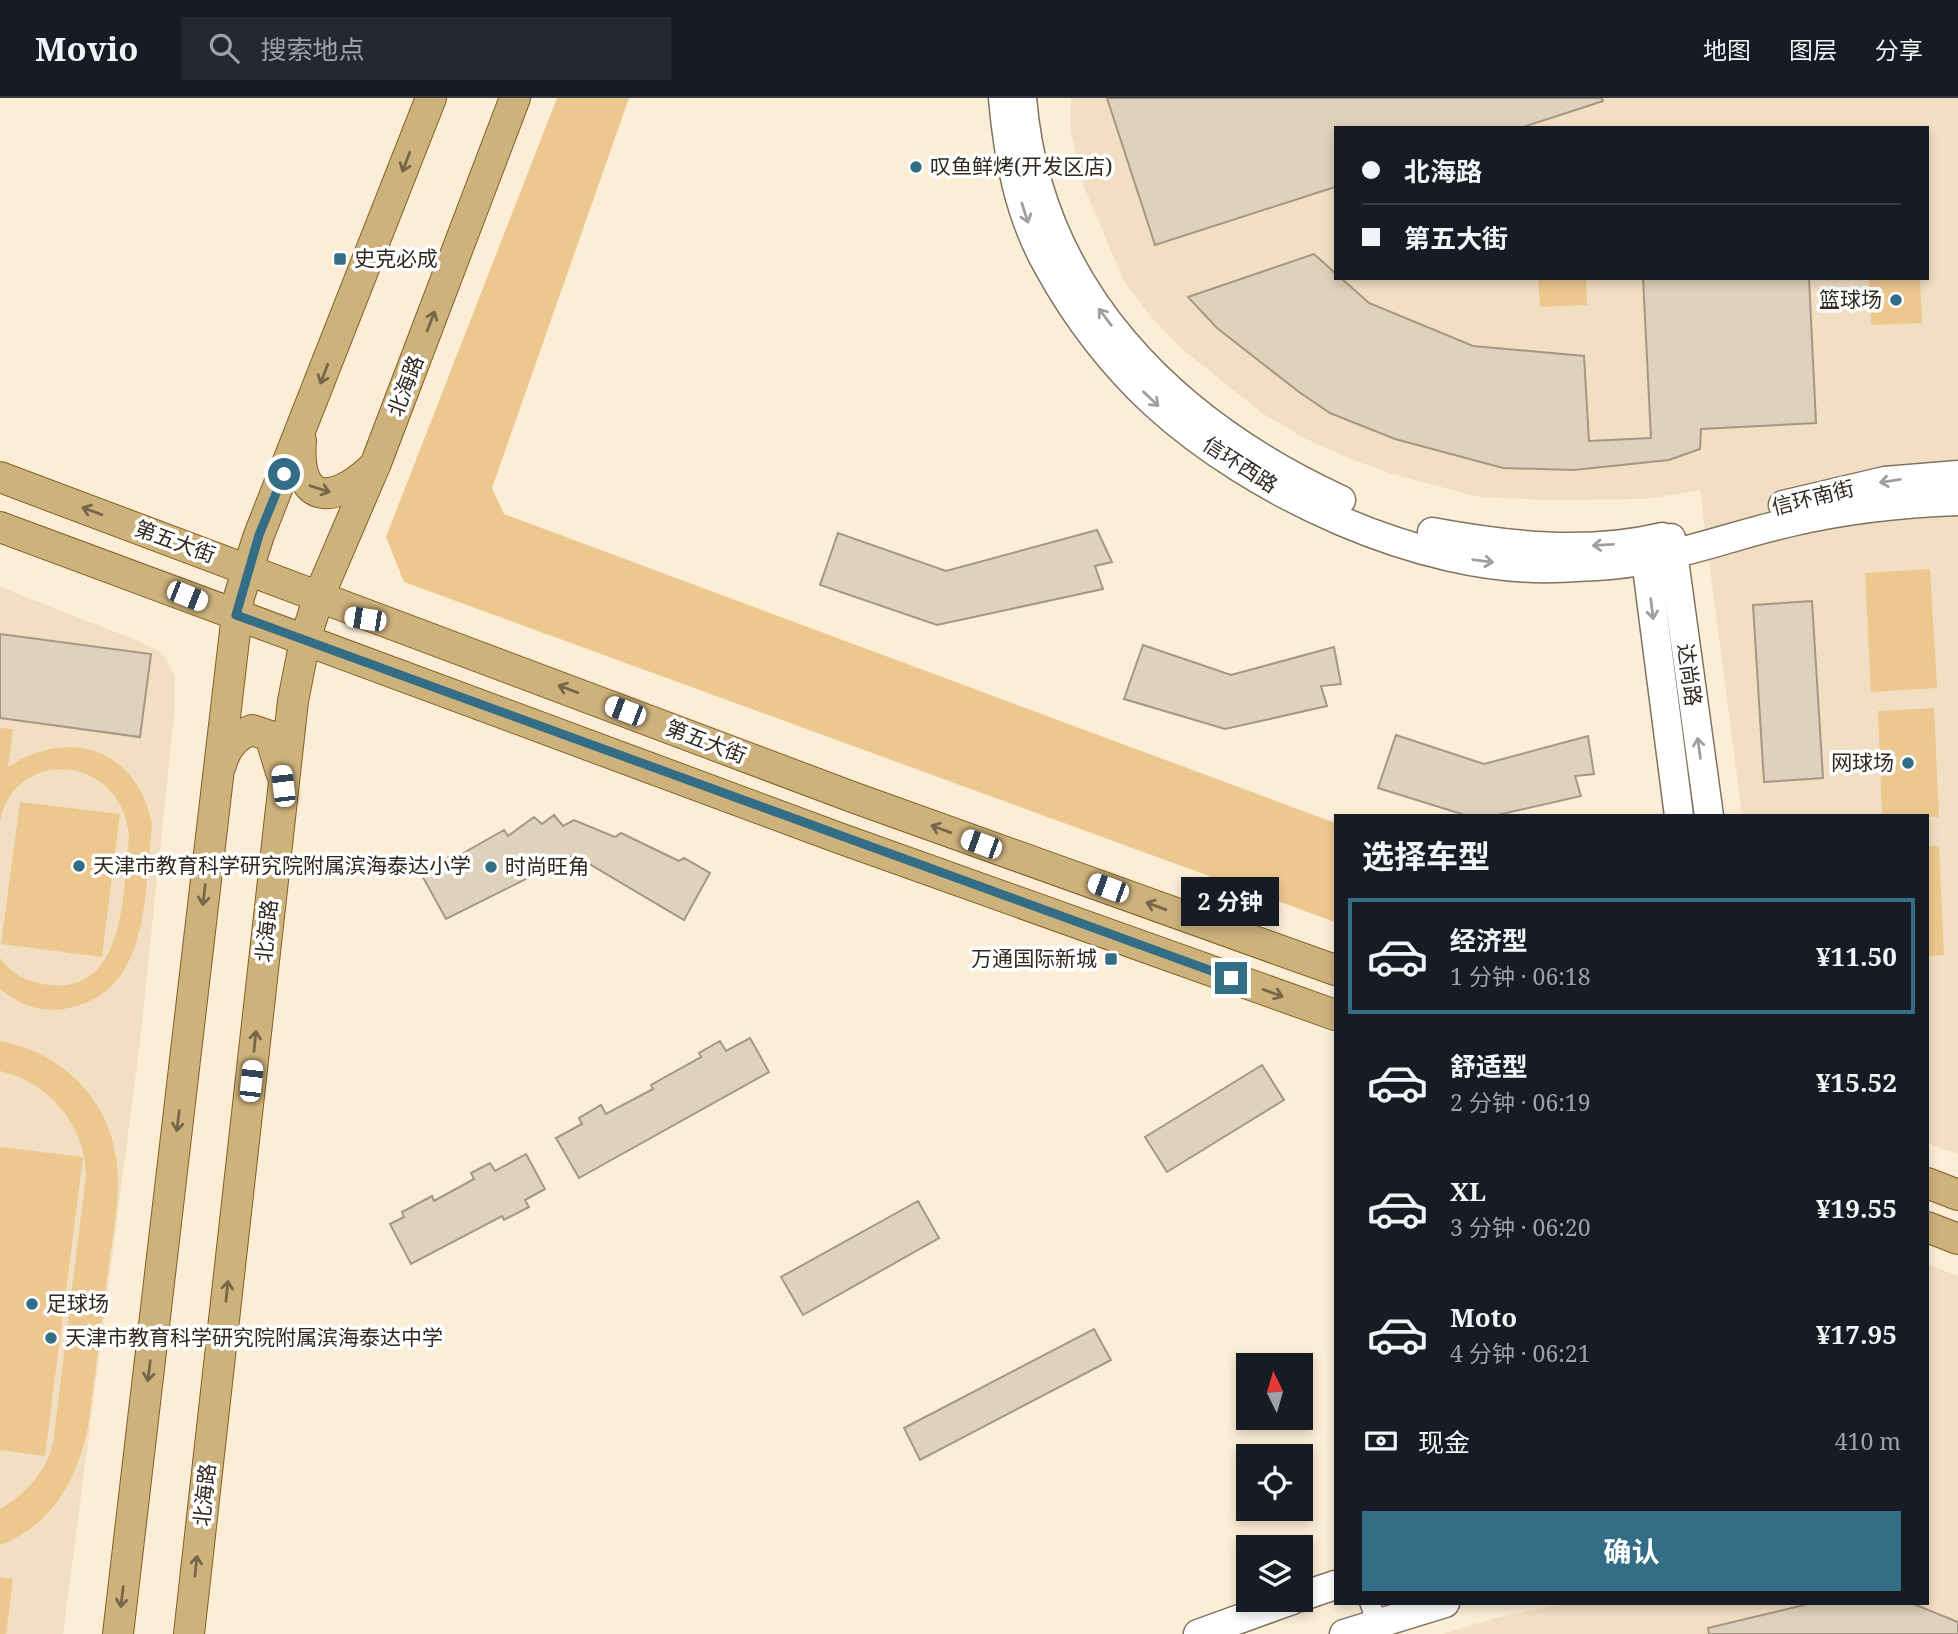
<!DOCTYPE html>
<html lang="zh">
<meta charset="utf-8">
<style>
:root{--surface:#171b24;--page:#242831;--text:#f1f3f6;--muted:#9ea1a6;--line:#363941;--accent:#336d86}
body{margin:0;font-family:"Noto Serif","Noto Sans SC",serif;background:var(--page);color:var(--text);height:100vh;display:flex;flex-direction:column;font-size:26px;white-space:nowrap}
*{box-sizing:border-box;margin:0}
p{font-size:23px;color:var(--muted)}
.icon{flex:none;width:38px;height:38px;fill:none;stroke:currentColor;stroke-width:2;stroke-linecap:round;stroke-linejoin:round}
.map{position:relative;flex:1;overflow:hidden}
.panel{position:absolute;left:1334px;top:716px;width:595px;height:791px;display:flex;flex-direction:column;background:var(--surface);border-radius:0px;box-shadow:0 4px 10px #0003}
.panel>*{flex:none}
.top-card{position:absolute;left:1334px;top:28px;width:595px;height:154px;border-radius:0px;box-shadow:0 4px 10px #0003;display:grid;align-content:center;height:154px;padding:0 28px;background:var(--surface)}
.needle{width:46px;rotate:355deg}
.controls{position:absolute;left:1236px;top:1255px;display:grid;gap:14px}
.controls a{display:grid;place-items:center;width:77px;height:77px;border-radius:0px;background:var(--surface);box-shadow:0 4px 10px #0003;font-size:35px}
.end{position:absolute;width:32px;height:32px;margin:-16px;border:9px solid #336d86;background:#fff;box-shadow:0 0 0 4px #fff}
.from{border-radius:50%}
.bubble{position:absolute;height:49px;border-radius:0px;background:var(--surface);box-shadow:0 4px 10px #0003;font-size:23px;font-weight:700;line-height:49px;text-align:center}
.car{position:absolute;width:21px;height:42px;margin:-21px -10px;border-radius:9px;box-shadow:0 0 5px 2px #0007;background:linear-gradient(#fff 24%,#345 0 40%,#fff 0 76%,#345 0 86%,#fff 0)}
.top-card b{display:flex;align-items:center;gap:24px;height:66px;font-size:26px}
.top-card b+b{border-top:2px solid var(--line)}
.top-card i{width:18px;height:18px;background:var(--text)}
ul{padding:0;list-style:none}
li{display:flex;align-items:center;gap:21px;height:116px;margin:0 14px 10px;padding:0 14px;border:4px solid transparent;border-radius:0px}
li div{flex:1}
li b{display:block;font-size:26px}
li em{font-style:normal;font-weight:700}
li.active{border-color:var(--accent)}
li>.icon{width:63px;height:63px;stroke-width:1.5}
h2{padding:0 28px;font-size:32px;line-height:84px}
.pay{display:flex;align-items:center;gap:18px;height:77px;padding:0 28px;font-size:26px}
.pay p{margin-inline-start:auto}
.cta{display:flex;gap:14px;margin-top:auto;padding:14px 28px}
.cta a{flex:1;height:80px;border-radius:0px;background:var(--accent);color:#fff;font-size:28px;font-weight:700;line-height:80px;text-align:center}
header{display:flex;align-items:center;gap:42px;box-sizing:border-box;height:98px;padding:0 35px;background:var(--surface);border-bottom:2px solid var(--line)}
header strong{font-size:33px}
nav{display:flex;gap:38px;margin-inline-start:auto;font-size:24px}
.search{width:490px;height:63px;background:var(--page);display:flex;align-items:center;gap:18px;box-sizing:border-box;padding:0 24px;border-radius:0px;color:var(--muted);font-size:26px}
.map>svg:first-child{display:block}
</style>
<header>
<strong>Movio</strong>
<div class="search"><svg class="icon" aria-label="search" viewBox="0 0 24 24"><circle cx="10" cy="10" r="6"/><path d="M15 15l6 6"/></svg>搜索地点</div>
<nav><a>地图</a><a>图层</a><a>分享</a></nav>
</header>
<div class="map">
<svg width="1958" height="1536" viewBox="0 0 1958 1536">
<rect width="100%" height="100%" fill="#fcedd6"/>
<!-- built -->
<path fill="#f2dfc3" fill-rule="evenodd" d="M1071,0H1958V1056L1927,1045V718L1742,717L1700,392L1646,401L1543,402L1479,399L1392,376L1351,361L1306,341L1262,315L1181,250L1152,220L1124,183L1085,91L1071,35ZM1335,30H1927V180H1335Z
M0,489L136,542L162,555L175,578V608L140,944L63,1536H0Z
M1927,1166L1958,1178V1536H1444L1495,1520L1568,1505H1927Z"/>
<!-- green -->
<path fill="#edc88e" d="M557,0H629L492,390L504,416L1335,725V824L404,484L386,439Z
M1538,180H1586L1587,207L1540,209Z
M1869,180H1920L1922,225L1871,227Z
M1930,471L1937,590L1871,594L1865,475Z
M1934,610L1939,719L1882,717L1878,613Z
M0,630L13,631L8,669C70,629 138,651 152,727C144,792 152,893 69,910C43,916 21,908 0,891V860C12,877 30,885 50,887C127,895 123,790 129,739C122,654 13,649 0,724Z
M20,704L120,716L102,859L1,846Z
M1927,748H1939L1944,857L1927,858Z
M0,943C70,956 119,1012 118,1085C118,1116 111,1149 107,1180C101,1230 95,1279 88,1329C77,1381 53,1427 0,1447V1411C26,1396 46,1374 53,1345L86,1077C85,1027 49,984 0,973Z
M0,1049L83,1059L45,1358L0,1352Z
M0,1479L13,1481L6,1536H0Z"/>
<!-- building -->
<path fill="#dfd1bb" stroke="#a59782" stroke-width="2" d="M1107,0H1602L1603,3L1520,30H1335V89L1155,147Z
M1314,156L1335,175V180H1341L1369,205L1473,248L1584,258L1589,343L1651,340L1643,180H1809L1816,325L1701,331L1700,351L1669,362L1574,372L1503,370L1395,341L1330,315L1299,294L1217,230L1188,199Z
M1097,432L1112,464L1095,468L1103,491L937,527L820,487L838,435L946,473Z
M1812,503L1823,680L1764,684L1753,507Z
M0,536L151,556L140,639L0,620Z
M1143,547L1231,577L1334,549L1341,586L1321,588L1327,608L1225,631L1124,601Z
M1396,637L1484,666L1588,638L1594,676L1575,678L1581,698L1493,718H1468L1378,690Z
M554,717L563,728L574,722L615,739L621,735L679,763L684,760L710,775L684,822L574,757L446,821L420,774L449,759L451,762L504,732L508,738L534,719L542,726Z
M750,940L769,974L579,1080L556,1040L582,1026L579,1020L601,1007L606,1016L653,991L651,987L701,959L699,955L720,943L726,953Z
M1262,967L1284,1002L1167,1074L1145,1039Z
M526,1056L545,1091L525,1102L529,1109L504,1122L502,1118L411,1166L390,1126L404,1119L402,1114L432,1098L434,1103L474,1081L471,1075L490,1065L495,1073Z
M918,1103L939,1140L803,1217L781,1179Z
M1094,1231L1111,1262L920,1362L904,1330Z
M1812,1505H1911L1958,1524V1536H1709L1708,1530Z"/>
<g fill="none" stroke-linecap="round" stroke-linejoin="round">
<defs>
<path id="street" d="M1370,1505L1377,1525"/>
<path id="secondary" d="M1003,0C1008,58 1019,117 1048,168C1076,219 1112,266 1155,306C1252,395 1421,474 1554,470C1585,469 1615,468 1645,462C1694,453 1742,435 1791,424C1846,411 1902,405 1958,403
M1022,0C1038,193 1172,324 1341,402
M1783,407L1885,383L1958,377
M1432,434C1508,448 1586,457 1662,439
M1671,440L1709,718
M1644,446L1679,718
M1300,1499L1335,1487
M1198,1536L1292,1502
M1344,1536L1445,1505"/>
<path id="primary" d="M301,343C296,406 332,408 372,370
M0,379L855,700L1335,872
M0,429L839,740L1335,917
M221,667C226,649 235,638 252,632L270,638L281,674
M1927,1085L1958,1097
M1927,1129L1958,1141
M118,1536L239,499L259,437L431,0
M189,1536L293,603L305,542L319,498L376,365L515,0"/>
</defs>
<!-- street casing -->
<use href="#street" stroke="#80735f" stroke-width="22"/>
<!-- secondary casing -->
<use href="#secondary" stroke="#80735f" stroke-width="31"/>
<!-- primary casing -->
<use href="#primary" stroke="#826024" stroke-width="32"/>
<!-- street -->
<use href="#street" stroke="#fff" stroke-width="19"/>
<!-- secondary -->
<use href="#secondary" stroke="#fff" stroke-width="28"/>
<!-- primary -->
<use href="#primary" stroke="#ceb27c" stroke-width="30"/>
</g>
<!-- one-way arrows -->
<defs><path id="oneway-shaft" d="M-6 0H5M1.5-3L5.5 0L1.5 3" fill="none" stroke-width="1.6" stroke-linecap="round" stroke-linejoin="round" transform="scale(1.75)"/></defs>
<g stroke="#77674a">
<use href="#oneway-shaft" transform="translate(406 64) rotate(111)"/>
<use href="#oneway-shaft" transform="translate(431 223) rotate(-69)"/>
<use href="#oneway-shaft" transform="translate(324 276) rotate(111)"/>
<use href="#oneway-shaft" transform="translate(320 391) rotate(18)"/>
<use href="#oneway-shaft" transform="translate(92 413) rotate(-160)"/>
<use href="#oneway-shaft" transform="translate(568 591) rotate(-159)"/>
<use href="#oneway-shaft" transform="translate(941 731) rotate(-160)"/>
<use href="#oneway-shaft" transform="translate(204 797) rotate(97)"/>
<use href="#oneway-shaft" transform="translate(1156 808) rotate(-160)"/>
<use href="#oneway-shaft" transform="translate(1273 895) rotate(20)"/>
<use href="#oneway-shaft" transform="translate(255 943) rotate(-84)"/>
<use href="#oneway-shaft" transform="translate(178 1023) rotate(97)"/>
<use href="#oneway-shaft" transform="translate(227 1193) rotate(-84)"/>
<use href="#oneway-shaft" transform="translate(149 1273) rotate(97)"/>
<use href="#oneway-shaft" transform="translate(196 1468) rotate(-84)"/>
<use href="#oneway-shaft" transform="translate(122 1499) rotate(97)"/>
</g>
<g stroke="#a19f9b">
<use href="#oneway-shaft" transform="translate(1025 115) rotate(72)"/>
<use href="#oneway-shaft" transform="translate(1105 219) rotate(-127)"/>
<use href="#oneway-shaft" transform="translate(1151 301) rotate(44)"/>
<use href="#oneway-shaft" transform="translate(1890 383) rotate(171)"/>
<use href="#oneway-shaft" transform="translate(1603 447) rotate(177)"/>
<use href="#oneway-shaft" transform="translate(1483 463) rotate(8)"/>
<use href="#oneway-shaft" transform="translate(1652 511) rotate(83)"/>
<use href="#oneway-shaft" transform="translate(1699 650) rotate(-98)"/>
</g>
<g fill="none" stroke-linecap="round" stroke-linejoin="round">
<!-- route -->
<path stroke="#336d86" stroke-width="9" d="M284,376L259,437L236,517L1231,880"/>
</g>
<!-- markers -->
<g fill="#336d86" stroke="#fff" stroke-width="2.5">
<circle cx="916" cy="69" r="7"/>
<rect x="333" y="154" width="14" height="14" rx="3.5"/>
<circle cx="1896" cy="202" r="7"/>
<circle cx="1908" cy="665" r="7"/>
<circle cx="79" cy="768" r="7"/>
<circle cx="491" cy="769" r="7"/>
<rect x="1104" y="854" width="14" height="14" rx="3.5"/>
<circle cx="32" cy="1206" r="7"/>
<circle cx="51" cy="1240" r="7"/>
</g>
<g text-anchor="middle" stroke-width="7" stroke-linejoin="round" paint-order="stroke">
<!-- poi labels -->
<g font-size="21" fill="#2f2921" stroke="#fff" text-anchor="start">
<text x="930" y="76">叹鱼鲜烤(开发区店)</text>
<text x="354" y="168">史克必成</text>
<text x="1882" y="209" text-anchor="end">篮球场</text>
<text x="1894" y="672" text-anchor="end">网球场</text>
<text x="93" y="775">天津市教育科学研究院附属滨海泰达小学</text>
<text x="505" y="776">时尚旺角</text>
<text x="1097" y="868" text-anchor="end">万通国际新城</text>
<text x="46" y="1213">足球场</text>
<text x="65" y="1247">天津市教育科学研究院附属滨海泰达中学</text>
</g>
<!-- street labels -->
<g font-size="21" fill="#2f2921" stroke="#fff">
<text transform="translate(406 288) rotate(-69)" y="7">北海路</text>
<text transform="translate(1240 367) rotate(33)" y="7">信环西路</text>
<text transform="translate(1813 400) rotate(-14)" y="7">信环南街</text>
<text transform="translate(175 444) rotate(20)" y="7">第五大街</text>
<text transform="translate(1689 577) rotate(82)" y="7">达尚路</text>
<text transform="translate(706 644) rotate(21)" y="7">第五大街</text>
<text transform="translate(267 833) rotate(-84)" y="7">北海路</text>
<text transform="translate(205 1397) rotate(-84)" y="7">北海路</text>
</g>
</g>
</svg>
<div class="controls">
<a><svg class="needle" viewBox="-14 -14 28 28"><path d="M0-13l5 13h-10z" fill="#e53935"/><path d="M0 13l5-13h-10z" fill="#9ea1a6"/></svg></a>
<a><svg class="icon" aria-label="locate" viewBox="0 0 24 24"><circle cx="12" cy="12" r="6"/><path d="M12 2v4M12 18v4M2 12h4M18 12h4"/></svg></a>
<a><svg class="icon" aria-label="layers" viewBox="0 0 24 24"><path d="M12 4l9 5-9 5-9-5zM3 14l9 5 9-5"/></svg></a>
</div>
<i class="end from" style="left:284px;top:376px"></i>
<i class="end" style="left:1231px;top:880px"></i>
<div class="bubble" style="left:1181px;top:779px;width:98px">2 分钟</div>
<i class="car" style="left:187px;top:498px;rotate:112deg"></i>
<i class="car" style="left:365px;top:521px;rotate:279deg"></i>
<i class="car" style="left:625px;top:613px;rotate:291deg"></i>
<i class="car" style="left:283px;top:688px;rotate:353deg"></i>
<i class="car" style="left:981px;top:746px;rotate:290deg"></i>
<i class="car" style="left:1108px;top:790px;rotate:290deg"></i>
<i class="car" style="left:251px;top:983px;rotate:6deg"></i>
<div class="top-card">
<b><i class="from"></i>北海路</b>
<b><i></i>第五大街</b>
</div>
<section class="panel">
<h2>选择车型</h2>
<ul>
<li class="active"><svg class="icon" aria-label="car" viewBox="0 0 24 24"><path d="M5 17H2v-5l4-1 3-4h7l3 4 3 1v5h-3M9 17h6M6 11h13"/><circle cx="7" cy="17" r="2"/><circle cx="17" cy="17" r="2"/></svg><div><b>经济型</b><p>1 分钟 · 06:18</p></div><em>¥11.50</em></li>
<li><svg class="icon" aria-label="car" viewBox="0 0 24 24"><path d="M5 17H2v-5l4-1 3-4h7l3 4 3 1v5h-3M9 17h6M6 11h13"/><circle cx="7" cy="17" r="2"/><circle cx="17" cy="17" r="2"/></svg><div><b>舒适型</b><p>2 分钟 · 06:19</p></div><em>¥15.52</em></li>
<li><svg class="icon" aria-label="car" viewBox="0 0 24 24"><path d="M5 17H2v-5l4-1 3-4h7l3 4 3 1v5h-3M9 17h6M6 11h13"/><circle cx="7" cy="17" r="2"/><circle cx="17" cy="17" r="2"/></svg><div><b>XL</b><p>3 分钟 · 06:20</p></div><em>¥19.55</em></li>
<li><svg class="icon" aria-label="car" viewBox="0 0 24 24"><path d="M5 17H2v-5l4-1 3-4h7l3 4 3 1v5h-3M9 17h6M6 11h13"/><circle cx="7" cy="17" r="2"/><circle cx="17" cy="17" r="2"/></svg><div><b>Moto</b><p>4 分钟 · 06:21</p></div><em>¥17.95</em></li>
</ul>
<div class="pay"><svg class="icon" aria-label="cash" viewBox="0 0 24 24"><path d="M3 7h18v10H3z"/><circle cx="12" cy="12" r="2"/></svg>现金<p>410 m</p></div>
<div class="cta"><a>确认</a></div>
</section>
</div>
